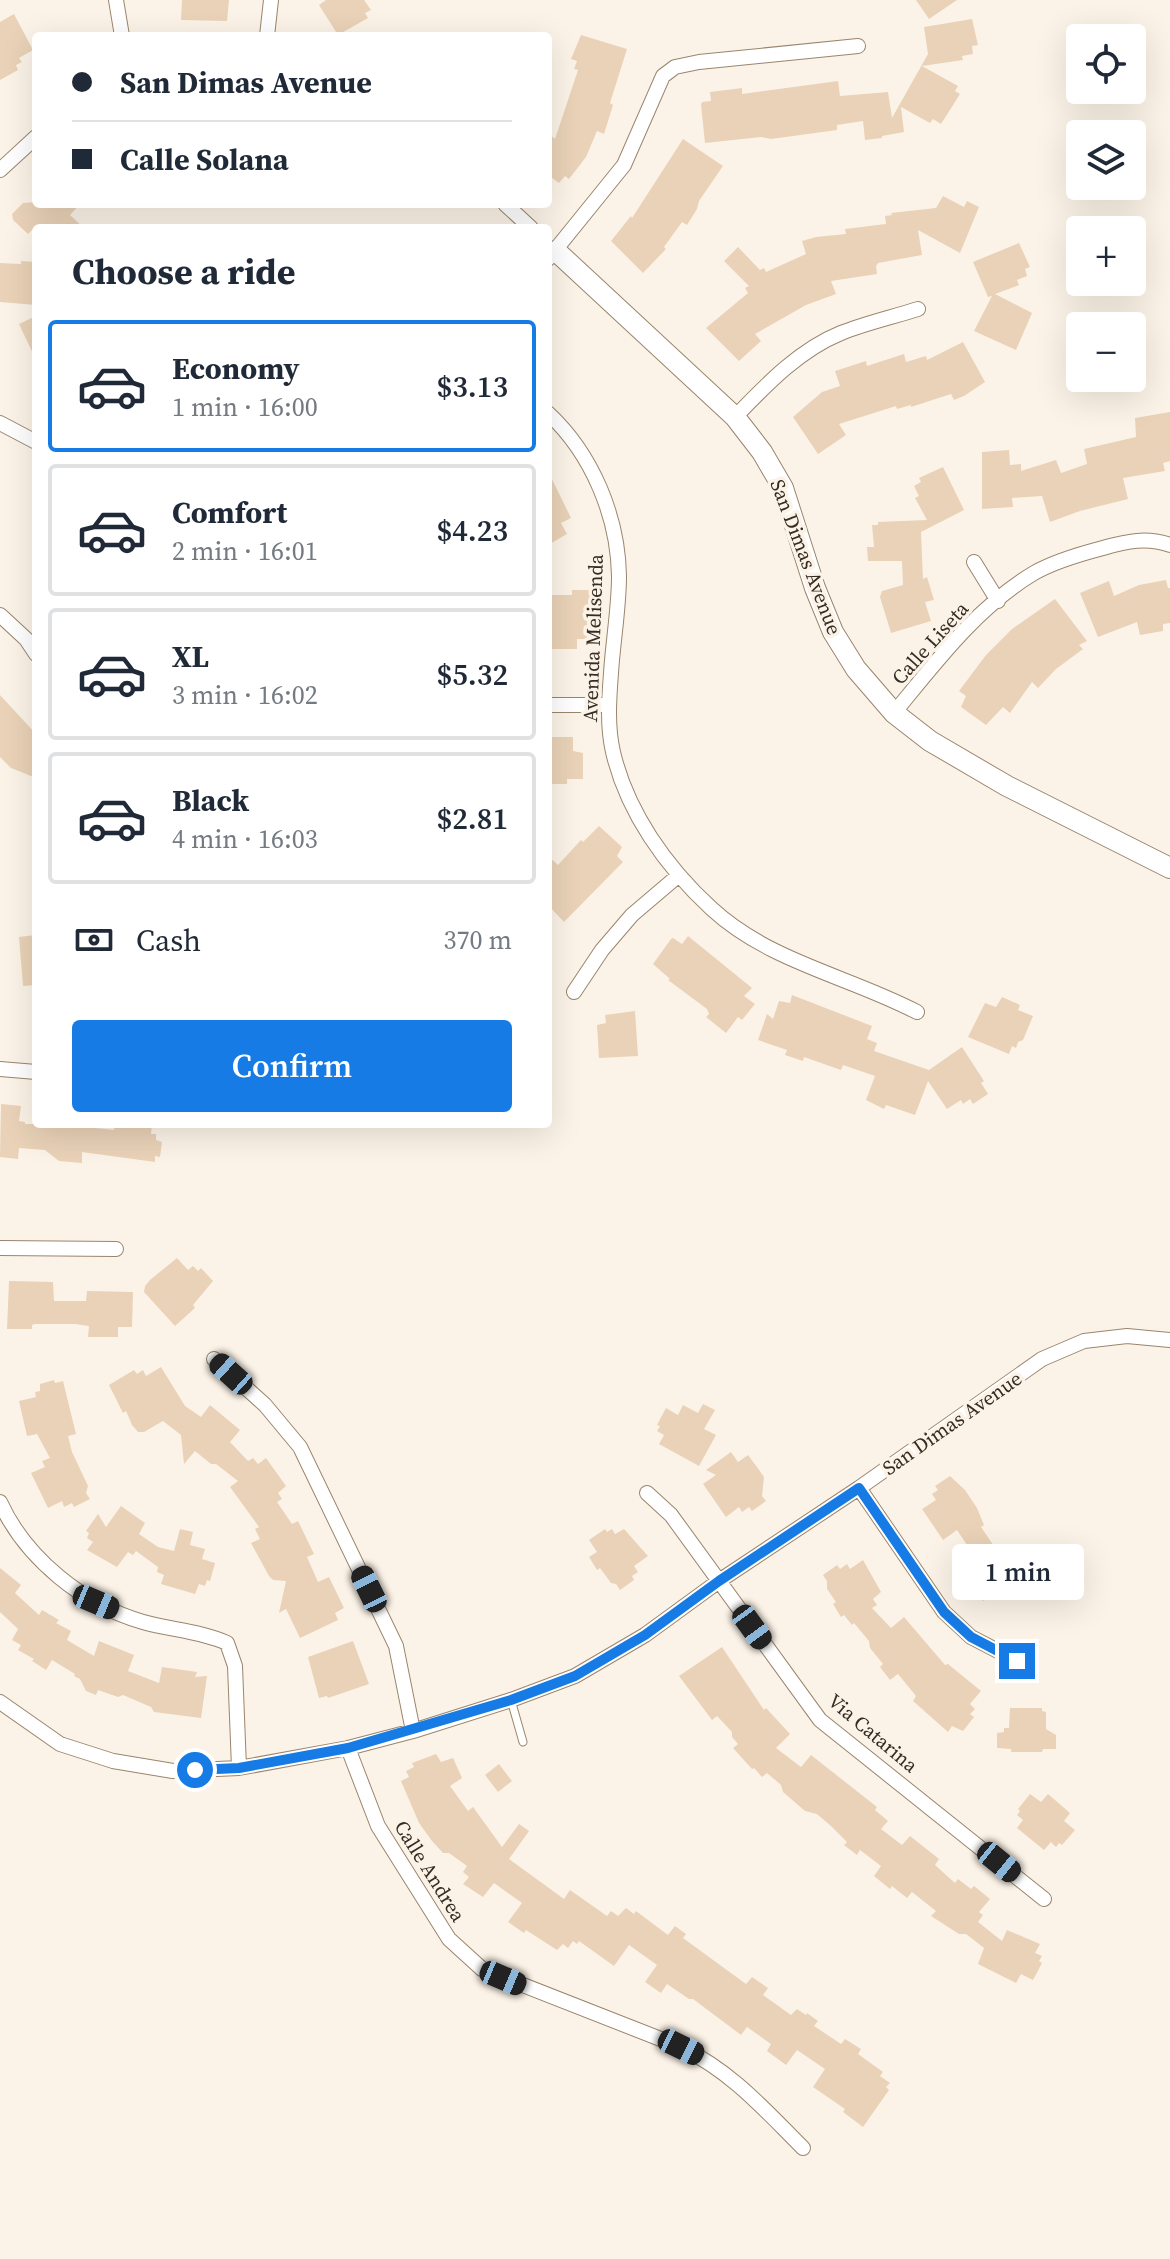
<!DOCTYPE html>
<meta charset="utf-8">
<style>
:root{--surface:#fff;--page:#f6f6f7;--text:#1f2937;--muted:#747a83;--line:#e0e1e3;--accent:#167be4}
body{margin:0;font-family:"Source Serif 4",serif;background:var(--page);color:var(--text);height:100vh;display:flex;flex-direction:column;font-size:30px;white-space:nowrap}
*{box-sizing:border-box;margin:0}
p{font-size:26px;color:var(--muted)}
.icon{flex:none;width:44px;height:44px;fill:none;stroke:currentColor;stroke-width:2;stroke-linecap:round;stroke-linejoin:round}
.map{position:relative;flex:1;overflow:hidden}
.drawer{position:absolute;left:32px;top:224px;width:520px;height:904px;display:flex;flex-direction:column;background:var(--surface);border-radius:8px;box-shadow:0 8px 32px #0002}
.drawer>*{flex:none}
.banner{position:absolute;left:32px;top:32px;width:520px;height:176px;border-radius:8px;box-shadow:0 8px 32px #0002;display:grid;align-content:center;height:176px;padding:0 40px;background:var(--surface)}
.fabs{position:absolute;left:1066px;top:24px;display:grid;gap:16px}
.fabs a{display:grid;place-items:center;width:80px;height:80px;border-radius:8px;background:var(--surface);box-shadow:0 8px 32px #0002;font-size:40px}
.end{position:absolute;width:36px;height:36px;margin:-18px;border:10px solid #167be4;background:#fff;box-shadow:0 0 0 4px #fff}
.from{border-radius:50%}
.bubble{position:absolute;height:56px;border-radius:8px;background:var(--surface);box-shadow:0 8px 32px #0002;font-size:26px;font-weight:600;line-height:56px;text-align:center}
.car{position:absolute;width:24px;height:48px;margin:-24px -12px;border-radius:10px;box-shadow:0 0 6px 2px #0007;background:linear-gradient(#222 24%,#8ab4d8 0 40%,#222 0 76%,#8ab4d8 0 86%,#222 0)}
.banner b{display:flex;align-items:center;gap:28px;height:76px;font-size:30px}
.banner b+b{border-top:2px solid var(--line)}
.banner i{width:20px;height:20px;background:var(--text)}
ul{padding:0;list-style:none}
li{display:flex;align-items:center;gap:24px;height:132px;margin:0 16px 12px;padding:0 24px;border:4px solid var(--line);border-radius:8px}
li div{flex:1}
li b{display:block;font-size:30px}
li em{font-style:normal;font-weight:600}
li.on{border-color:var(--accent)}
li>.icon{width:72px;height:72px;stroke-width:1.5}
h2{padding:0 40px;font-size:36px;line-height:96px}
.pay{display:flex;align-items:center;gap:20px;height:88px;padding:0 40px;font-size:30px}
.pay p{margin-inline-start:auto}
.cta{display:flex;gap:16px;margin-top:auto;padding:16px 40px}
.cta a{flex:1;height:92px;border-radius:8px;background:var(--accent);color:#fff;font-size:32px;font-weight:600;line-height:92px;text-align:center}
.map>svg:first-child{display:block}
</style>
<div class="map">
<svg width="1170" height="2259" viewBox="0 0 1170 2259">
<rect width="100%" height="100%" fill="#fcf3e8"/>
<!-- building -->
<path fill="#e9d2b7" d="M182,0H229L227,21L181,20Z
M326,0H364L371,10L365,13L368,18L338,35L319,5Z
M916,0H957L929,19Z
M14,14L33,50L19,58L22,62L16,65L18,70L0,80V22Z
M972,19L978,45L972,46L973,54L962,56L963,60L922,66L958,86L955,91L960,94L941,124L933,119L930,123L901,107L904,132L882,136V138L865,140L863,121L837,125V130L771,139L761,137L705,143L701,105L702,102L711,101L710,92L742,88V94L838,81L840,96L888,92L892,118L928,54L924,27Z
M581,35L627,49L610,103L613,105L604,134L597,131L586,157L569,179L565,176L559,183L548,175V133L555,139L578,70L574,69L577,61L571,59Z
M683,139L723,166L699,201L697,209L687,225L682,222L664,247L666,249L643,273L611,241L631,216L632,218Z
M943,196L964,207L967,201L979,207L960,253L918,230L922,255L878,263L876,266L877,274L831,281L836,294L806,305L755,334L761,341L739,361L706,328L748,293L745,288L749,286L724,261L738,247L760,270L764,268L766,272L806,254L802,241L816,237L846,234L845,229L886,224L885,216L892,215L891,213L936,208Z
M36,202V204H80L70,215L84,228H34L28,234L13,220L12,214L23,203Z
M1019,243L1030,267L1025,269L1027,276L1017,280L1019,285L995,294L1032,313L1016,350L974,331L992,296L988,297L973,262Z
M21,261L36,262V305L0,302V263L21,264Z
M36,316V360L19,324Z
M963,342L985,382L964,396L954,400L951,394L911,407V405L897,409L896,406L839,424L846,435L818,454L793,417L822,392L840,386L835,371L866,361L867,366L904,354L906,362L926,356L927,360Z
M1170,412V461L1163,463L1165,471L1123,478L1128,499L1080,511L1050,522L1042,496L1012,498L1013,507L982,509V452L1009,450L1010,465L1021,464V471L1056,460L1061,473L1087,464L1084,449L1136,437L1135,418Z
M943,467L964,510L921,532L923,579L927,577L934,600L925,602L931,621L891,633L880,597L882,591L903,585L902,561H868L867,547H874L872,525H878V522L927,520L915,498L919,496L914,486L921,482L919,478Z
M548,471L571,518L561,523L567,534L548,545Z
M1166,580L1168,588H1170V623L1163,624V631L1140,635L1137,622L1098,637L1080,593L1109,581L1114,596L1139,585Z
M572,590H590L591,608H587V639H577V649H548L550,595H572Z
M1055,599L1087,641L1079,645L1083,649L1056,669L1038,688L1032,682L1010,713L1003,707L986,725L961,707L966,696L959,691L986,655L1012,629Z
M0,695L36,734V778L11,768L0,757Z
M548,737H573V751L583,753V779H567V784H548Z
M599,826L622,847L617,856L623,862L564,922L548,905V856L558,865L581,840L583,842Z
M36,935V985L23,986L19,937Z
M688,936L752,988L744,996L755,1004L742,1020L738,1017L726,1033L706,1017L709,1014L707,1009L668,980L670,979L653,964L671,939L673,938L682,944Z
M792,995L872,1026L867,1039L877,1043L874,1051L929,1070L962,1047L984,1081L981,1083L988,1094L973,1104L970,1099L963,1104L961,1100L947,1109L928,1081L915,1115L886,1105L884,1109L866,1100L875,1076L843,1065L841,1070L804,1057L803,1061L785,1055L787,1050L758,1040L767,1014L773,1019L779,1001L790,1003Z
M1002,997L1020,1005L1018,1010L1033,1016L1023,1040L1018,1042L1016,1048L1012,1046L1009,1054L968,1037L985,1003L996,1007Z
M635,1011L638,1056L599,1058L597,1025L606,1023L605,1015Z
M1,1104L21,1106L19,1121L25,1122V1124H85V1127L114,1130L115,1124H152L151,1134H156V1140L162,1142L160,1157L155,1156V1162L82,1152V1163L59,1161L45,1150L19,1148L18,1159L0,1157Z
M177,1258L188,1270L193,1266L198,1271L201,1268L213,1281L193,1305L195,1308L175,1326L144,1292L145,1286L150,1280Z
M9,1281L53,1282L54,1301H86L87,1291L133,1292L132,1327H118V1337H88L89,1326L75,1324H35L32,1325V1329H7Z
M161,1367L185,1406L201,1417L210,1405L240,1430L230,1442L248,1461L253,1458L258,1464L266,1458L286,1486L278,1493L282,1499L277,1502L292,1524L298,1521L314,1554L307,1557L318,1582L329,1577L344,1608L335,1613L338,1620L300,1638L286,1609L279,1613L286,1581L273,1580L269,1576L251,1543L260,1539L255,1529L259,1527L230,1487L238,1481L216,1464H211L195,1451L184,1464L181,1435L163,1421L144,1432H138L132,1425L126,1411L123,1413L109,1385L134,1370L137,1374L143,1370L146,1376Z
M54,1380L55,1383L63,1381L76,1434L68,1436L72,1452L88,1486L86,1493L90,1499L74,1507L72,1503L64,1507L62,1501L48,1508L31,1473L45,1467L42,1461L50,1458L37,1434L27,1436L19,1401L36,1397L35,1392L40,1391V1384Z
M703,1404L715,1410L704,1429L716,1435L699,1466L659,1444L664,1435L657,1431L660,1426L657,1425L666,1408L678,1415L683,1405L698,1413Z
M731,1452L738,1462L748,1455L757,1467L764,1477L762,1496L766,1501L752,1511L749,1507L742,1512L739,1507L726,1517L703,1484L716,1475L706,1470Z
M950,1476L965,1490L977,1508L984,1525L981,1527L996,1549L1003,1545L1011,1556L1007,1560L1022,1587L1010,1595L1005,1591L1000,1594L997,1591L983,1601L962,1570L977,1560L957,1530L943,1540L922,1509L936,1500L932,1494L938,1490L935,1486Z
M121,1506L145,1523L139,1534L158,1547L174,1551L180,1529L193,1532L190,1545L205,1549L202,1559L215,1563L210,1581L207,1580L205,1586L199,1584L195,1594L161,1584L164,1575L157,1572L158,1567L136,1551L133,1555L128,1552L117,1567L87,1550L93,1542L87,1538L89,1533L86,1531L98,1514L106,1527Z
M605,1529L607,1532L612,1529L615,1534L624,1529L648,1556L634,1566L638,1572L632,1576L634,1580L620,1590L616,1584L611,1583L600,1568L597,1570L589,1557L597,1552L589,1540Z
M863,1560L881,1592L873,1599L877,1605L872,1608L891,1628L904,1617L945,1665L948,1664L981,1691L970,1704L975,1709L970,1714L974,1717L963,1731L952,1726L948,1732L913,1701L916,1696L898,1674L890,1680L880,1667L883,1664L870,1648L869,1641L854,1623L852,1625L844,1615L841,1617L833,1604L836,1602L827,1589V1581L823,1575L837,1565L840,1569L847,1564L850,1569Z
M0,1568L21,1585L15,1593L39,1615L42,1610L59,1620L56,1623L71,1631L67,1640L94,1656L99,1641L134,1655L128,1671L159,1683L162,1667L197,1672L195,1677L207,1676L201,1718L154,1712L151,1707L123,1695L118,1697L98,1690L96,1695L86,1691L80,1679L74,1676L75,1674L52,1660L46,1670L32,1661L34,1659L18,1650L21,1645L12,1640L18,1629L0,1612Z
M353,1641L369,1684L328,1698L327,1696L319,1698L308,1657Z
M722,1647L764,1710L766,1708L790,1734L776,1748L801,1767L811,1755L877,1807L875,1810L888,1821L881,1829L902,1845L910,1836L939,1859L935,1865L955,1883L958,1879L971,1889L974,1886L990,1899L979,1912L983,1915L978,1922L1002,1941L1007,1930L1040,1944L1035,1953L1042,1956L1039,1961L1042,1963L1033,1980L1021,1974L1016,1983L978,1964L984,1948L966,1934H959L931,1916L936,1911L912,1892L907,1898L892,1886L890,1889L874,1876L881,1866L860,1850L857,1855L844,1845L847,1842L832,1827L817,1814L805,1811L783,1792L781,1785L767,1773L762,1777L754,1768L752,1769L733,1748L738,1744L732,1737V1732L717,1716L712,1720L679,1676Z
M1010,1708H1042V1711L1046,1712V1729L1056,1735V1749H1043L1042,1752H1011V1749L997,1748V1733L1004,1732V1728H1009Z
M436,1754L441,1762L453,1758L462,1778L450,1786L468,1811L473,1807L502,1847L519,1824L529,1831L509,1859L564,1899L570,1890L607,1916L611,1911L618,1916L626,1908L634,1914L636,1911L668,1935L675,1926L686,1934L683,1938L746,1984L752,1977L768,1988L763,1995L791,2015L797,2009L806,2015L807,2013L818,2021L814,2026L841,2044L845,2039L861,2049L858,2054L883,2072L880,2076L890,2083L886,2087L889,2090L863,2127L843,2112L845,2109L813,2087L825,2069L797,2050L786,2065L767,2051L771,2044L747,2027L741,2035L693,1999H689L667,1984L661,1993L645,1982L657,1965L629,1945L614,1966L579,1941L577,1944L573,1941L568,1948L563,1944L557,1950L526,1930L524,1933L508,1922L522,1903L494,1883L483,1897L463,1884L469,1877L463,1872L467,1866L449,1853H443L432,1841L419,1823L401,1781L409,1777L406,1771L414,1767L412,1763Z
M499,1764L512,1781L498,1792L485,1775Z
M1030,1794L1041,1802L1048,1794L1070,1813L1064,1821L1075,1830L1062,1845L1059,1843L1056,1847L1051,1842L1044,1850L1017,1828L1023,1820L1017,1815L1020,1811L1018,1809Z"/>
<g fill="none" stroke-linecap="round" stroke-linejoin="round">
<defs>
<path id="lane" d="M511,1700L523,1742"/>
<path id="street" d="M116,0L122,36
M267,36L271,0
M0,170L36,137
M505,204L531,228
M548,259L624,165L663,76L675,67L699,62L858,46
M548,413C592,454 618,516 619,576C619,608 613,641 611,673C609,699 607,726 613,752C627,812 666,867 712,909C770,962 848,976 917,1012
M735,417C766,385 799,350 841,333C866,323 893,317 918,309
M0,423L36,442
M974,562L998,601
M0,615L26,639L36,654
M548,705H608
M894,713C935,663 977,607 1034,573C1055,561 1080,554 1103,548C1127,541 1147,537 1170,545
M574,992L602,950L632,915L679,875
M0,1069L36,1072
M0,1248L116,1249
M214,1359L265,1405L300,1447L396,1646L413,1731
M859,1488L944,1612L971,1637L1017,1661
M647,1493L671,1515L820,1720L1044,1899
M0,1502C26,1559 84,1605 143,1622C171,1630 200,1631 227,1643L235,1666L239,1768
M0,1702L60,1744L113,1761L173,1771L239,1768L348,1748L413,1731L511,1700L575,1676L645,1635L719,1581L859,1488L1042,1359L1084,1341L1127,1336L1170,1340
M348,1748L378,1826L449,1939L482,1969L681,2047C733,2073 762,2107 803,2148"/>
<path id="secondary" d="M556,251L735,417L762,452L783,488L815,588L833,632L856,669L894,713L930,741L1007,786L1170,868"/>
</defs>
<!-- lane casing -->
<use href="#lane" stroke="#9a856c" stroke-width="9"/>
<!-- street casing -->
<use href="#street" stroke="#9a856c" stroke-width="16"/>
<!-- secondary casing -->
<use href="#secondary" stroke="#9a856c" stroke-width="22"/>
<!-- lane -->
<use href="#lane" stroke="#fff" stroke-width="7"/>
<!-- street -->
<use href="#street" stroke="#fff" stroke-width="14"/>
<!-- secondary -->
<use href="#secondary" stroke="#fff" stroke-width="20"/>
</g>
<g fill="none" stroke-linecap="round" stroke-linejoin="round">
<!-- route -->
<path stroke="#167be4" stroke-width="10" d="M195,1770L239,1768L348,1748L511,1700L575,1676L645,1635L719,1581L859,1488L944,1612L971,1637L1017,1661"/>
</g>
<g text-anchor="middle" stroke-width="7" stroke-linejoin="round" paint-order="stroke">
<!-- street labels -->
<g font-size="20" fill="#352c22" stroke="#fcf3e8">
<text transform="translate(806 557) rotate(69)" y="7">San Dimas Avenue</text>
<text transform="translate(593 638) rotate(-88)" y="7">Avenida Melisenda</text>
<text transform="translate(930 643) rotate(-48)" y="7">Calle Liseta</text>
<text transform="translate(952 1423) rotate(-35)" y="7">San Dimas Avenue</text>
<text transform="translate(873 1733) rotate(40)" y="7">Via Catarina</text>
<text transform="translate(430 1871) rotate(58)" y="7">Calle Andrea</text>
</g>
</g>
</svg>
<div class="fabs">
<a><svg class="icon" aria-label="locate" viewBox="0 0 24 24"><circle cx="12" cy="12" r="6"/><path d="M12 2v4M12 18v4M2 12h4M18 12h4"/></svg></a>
<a><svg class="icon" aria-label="layers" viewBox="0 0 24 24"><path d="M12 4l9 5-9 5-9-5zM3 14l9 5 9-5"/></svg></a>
<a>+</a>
<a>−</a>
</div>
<i class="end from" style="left:195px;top:1770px"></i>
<i class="end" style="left:1017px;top:1661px"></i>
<div class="bubble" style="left:952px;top:1544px;width:132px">1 min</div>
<i class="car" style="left:231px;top:1374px;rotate:312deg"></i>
<i class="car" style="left:369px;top:1589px;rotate:334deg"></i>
<i class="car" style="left:96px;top:1602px;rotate:113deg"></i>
<i class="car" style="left:752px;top:1627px;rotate:144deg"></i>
<i class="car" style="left:999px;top:1862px;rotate:129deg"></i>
<i class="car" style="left:503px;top:1978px;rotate:113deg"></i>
<i class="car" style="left:681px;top:2047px;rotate:116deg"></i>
<div class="banner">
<b><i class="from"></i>San Dimas Avenue</b>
<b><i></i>Calle Solana</b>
</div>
<section class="drawer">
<h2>Choose a ride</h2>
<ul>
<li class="on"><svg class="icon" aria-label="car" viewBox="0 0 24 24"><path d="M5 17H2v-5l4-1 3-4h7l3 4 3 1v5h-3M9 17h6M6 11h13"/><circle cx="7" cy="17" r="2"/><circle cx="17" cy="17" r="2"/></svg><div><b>Economy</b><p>1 min · 16:00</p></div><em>$3.13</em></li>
<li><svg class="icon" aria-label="car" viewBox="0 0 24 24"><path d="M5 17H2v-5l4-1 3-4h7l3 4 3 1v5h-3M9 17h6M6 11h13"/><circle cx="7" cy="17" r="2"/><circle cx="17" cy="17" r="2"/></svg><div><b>Comfort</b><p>2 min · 16:01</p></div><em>$4.23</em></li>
<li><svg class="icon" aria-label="car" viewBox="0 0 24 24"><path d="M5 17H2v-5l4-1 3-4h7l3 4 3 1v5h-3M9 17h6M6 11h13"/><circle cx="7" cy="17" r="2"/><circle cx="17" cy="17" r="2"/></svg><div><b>XL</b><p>3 min · 16:02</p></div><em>$5.32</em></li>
<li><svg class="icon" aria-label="car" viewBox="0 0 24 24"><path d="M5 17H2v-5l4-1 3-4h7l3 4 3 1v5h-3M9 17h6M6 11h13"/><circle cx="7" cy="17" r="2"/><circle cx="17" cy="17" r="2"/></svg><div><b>Black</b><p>4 min · 16:03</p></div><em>$2.81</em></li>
</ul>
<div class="pay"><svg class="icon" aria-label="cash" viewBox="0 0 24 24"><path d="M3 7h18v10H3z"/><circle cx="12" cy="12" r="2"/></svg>Cash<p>370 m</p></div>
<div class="cta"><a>Confirm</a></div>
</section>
</div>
